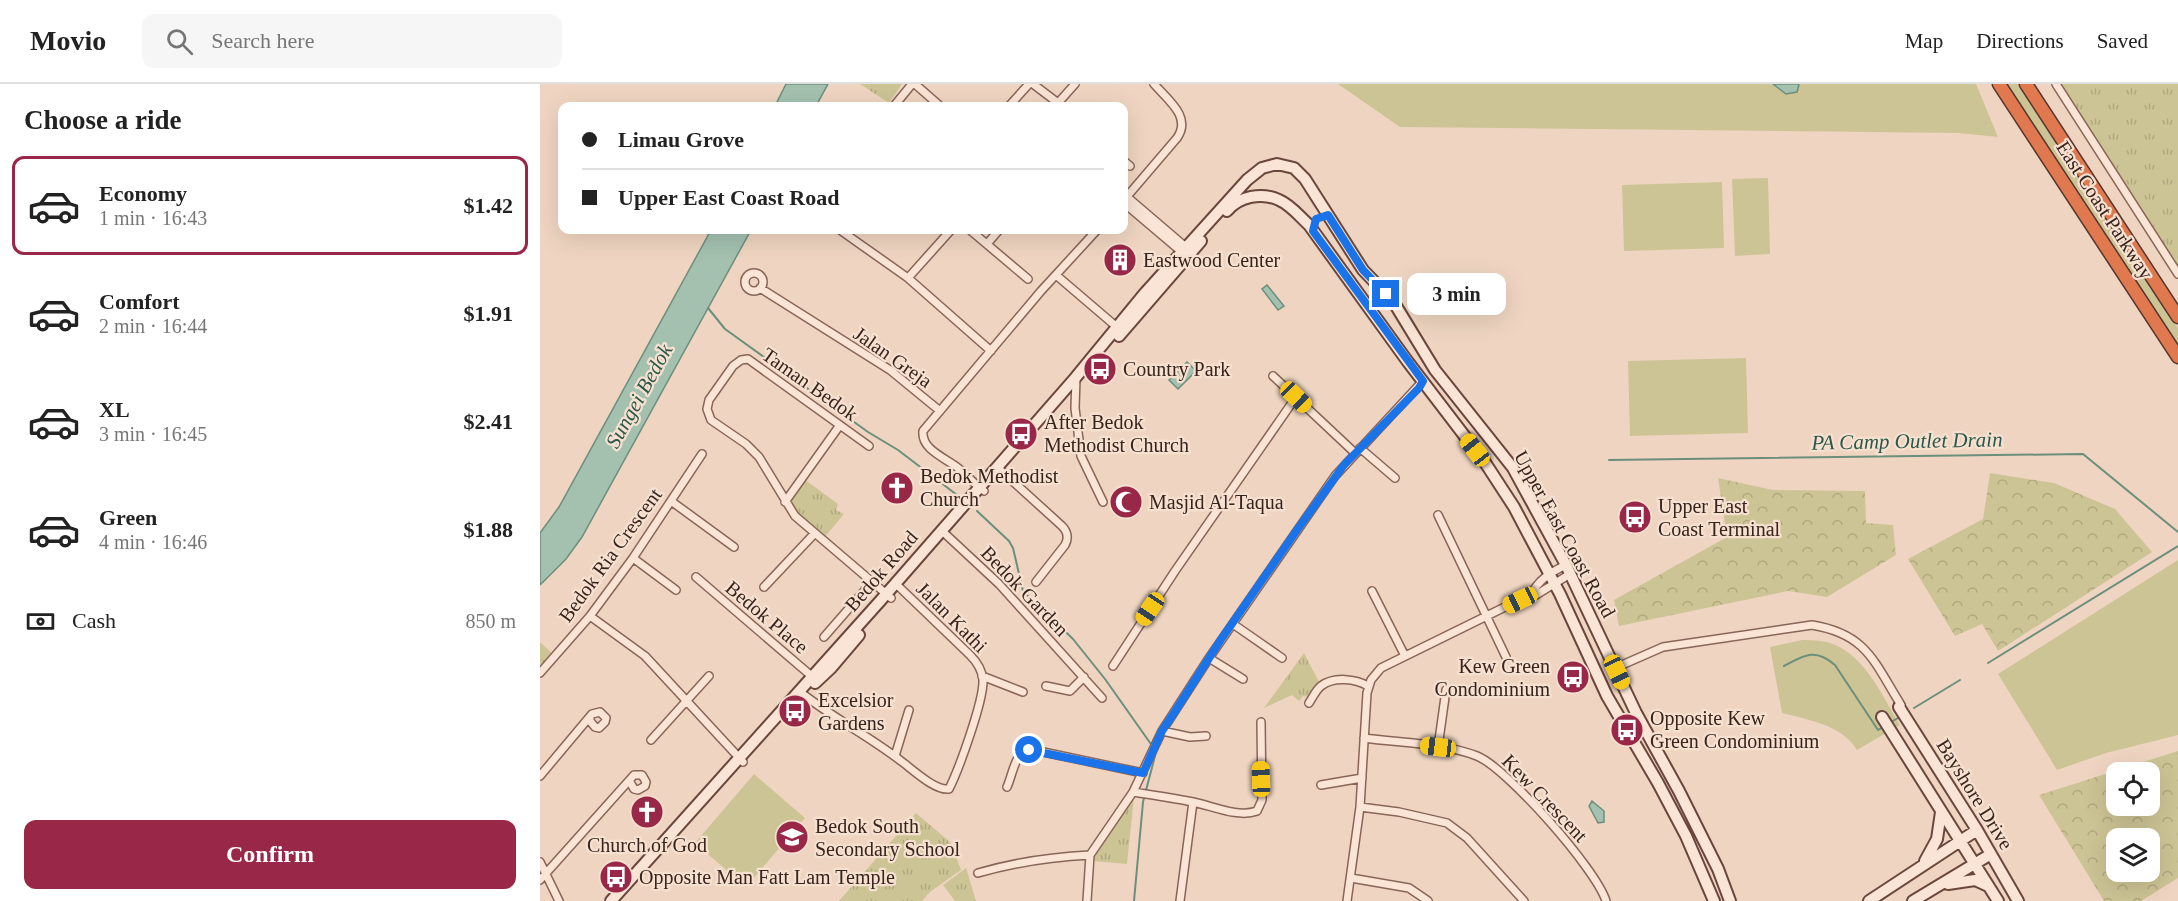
<!DOCTYPE html>
<meta charset="utf-8">
<style>
:root{--surface:#fff;--page:#f6f6f6;--text:#222;--muted:#767676;--line:#e0e0e0;--accent:#992748}
body{margin:0;font-family:"Times New Roman",serif;background:var(--page);color:var(--text);height:100vh;display:flex;flex-direction:column;font-size:22px;white-space:nowrap}
*{box-sizing:border-box;margin:0}
p{font-size:20px;color:var(--muted)}
.icon{flex:none;width:33px;height:33px;fill:none;stroke:currentColor;stroke-width:2;stroke-linecap:round;stroke-linejoin:round}
.map{position:relative;flex:1;overflow:hidden}
.sheet{display:flex;flex-direction:column;background:var(--surface);width:540px}
.sheet>*{flex:none}
.hud{position:absolute;left:18px;top:18px;width:570px;height:132px;border-radius:12px;box-shadow:0 6px 24px #0002;display:grid;align-content:center;height:132px;padding:0 24px;background:var(--surface)}
.tools{position:absolute;left:1566px;top:678px;display:grid;gap:12px}
.tools a{display:grid;place-items:center;width:54px;height:54px;border-radius:12px;background:var(--surface);box-shadow:0 6px 24px #0002;font-size:30px}
.end{position:absolute;width:27px;height:27px;margin:-14px;border:8px solid #1a73e8;background:#fff;box-shadow:0 0 0 3px #fff}
.from{border-radius:50%}
.bubble{position:absolute;height:42px;border-radius:12px;background:var(--surface);box-shadow:0 6px 24px #0002;font-size:20px;font-weight:700;line-height:42px;text-align:center}
.car{position:absolute;width:18px;height:36px;margin:-18px -9px;border-radius:8px;box-shadow:0 0 4px 2px #0007;background:linear-gradient(#f5c518 24%,#345 0 40%,#f5c518 0 76%,#345 0 86%,#f5c518 0)}
.hud b{display:flex;align-items:center;gap:21px;height:57px;font-size:22px}
.hud b+b{border-top:2px solid var(--line)}
.hud i{width:15px;height:15px;background:var(--text)}
ul{padding:0;list-style:none}
li{display:flex;align-items:center;gap:18px;height:99px;margin:0 12px 9px;padding:0 12px;border:3px solid transparent;border-radius:12px}
li div{flex:1}
li b{display:block;font-size:22px}
li em{font-style:normal;font-weight:700}
li.active{border-color:var(--accent)}
li>.icon{width:54px;height:54px;stroke-width:1.5}
h2{padding:0 24px;font-size:27px;line-height:72px}
.pay{display:flex;align-items:center;gap:15px;height:66px;padding:0 24px;font-size:22px}
.pay p{margin-inline-start:auto}
.button{display:flex;gap:12px;margin-top:auto;padding:12px 24px}
.button a{flex:1;height:69px;border-radius:12px;background:var(--accent);color:#fff;font-size:24px;font-weight:700;line-height:69px;text-align:center}
header{display:flex;align-items:center;gap:36px;box-sizing:border-box;height:84px;padding:0 30px;background:var(--surface);border-bottom:2px solid var(--line)}
header strong{font-size:28px}
nav{display:flex;gap:33px;margin-inline-start:auto;font-size:21px}
.search{width:420px;height:54px;background:var(--page);display:flex;align-items:center;gap:15px;box-sizing:border-box;padding:0 21px;border-radius:12px;color:var(--muted);font-size:22px}
main{display:flex;flex:1;min-height:0}
.map>svg:first-child{display:block}
</style>
<header>
<strong>Movio</strong>
<div class="search"><svg class="icon" aria-label="search" viewBox="0 0 24 24"><circle cx="10" cy="10" r="6"/><path d="M15 15l6 6"/></svg>Search here</div>
<nav><a>Map</a><a>Directions</a><a>Saved</a></nav>
</header>
<main>
<section class="sheet">
<h2>Choose a ride</h2>
<ul>
<li class="active"><svg class="icon" aria-label="car" viewBox="0 0 24 24"><path d="M5 17H2v-5l4-1 3-4h7l3 4 3 1v5h-3M9 17h6M6 11h13"/><circle cx="7" cy="17" r="2"/><circle cx="17" cy="17" r="2"/></svg><div><b>Economy</b><p>1 min · 16:43</p></div><em>$1.42</em></li>
<li><svg class="icon" aria-label="car" viewBox="0 0 24 24"><path d="M5 17H2v-5l4-1 3-4h7l3 4 3 1v5h-3M9 17h6M6 11h13"/><circle cx="7" cy="17" r="2"/><circle cx="17" cy="17" r="2"/></svg><div><b>Comfort</b><p>2 min · 16:44</p></div><em>$1.91</em></li>
<li><svg class="icon" aria-label="car" viewBox="0 0 24 24"><path d="M5 17H2v-5l4-1 3-4h7l3 4 3 1v5h-3M9 17h6M6 11h13"/><circle cx="7" cy="17" r="2"/><circle cx="17" cy="17" r="2"/></svg><div><b>XL</b><p>3 min · 16:45</p></div><em>$2.41</em></li>
<li><svg class="icon" aria-label="car" viewBox="0 0 24 24"><path d="M5 17H2v-5l4-1 3-4h7l3 4 3 1v5h-3M9 17h6M6 11h13"/><circle cx="7" cy="17" r="2"/><circle cx="17" cy="17" r="2"/></svg><div><b>Green</b><p>4 min · 16:46</p></div><em>$1.88</em></li>
</ul>
<div class="pay"><svg class="icon" aria-label="cash" viewBox="0 0 24 24"><path d="M3 7h18v10H3z"/><circle cx="12" cy="12" r="2"/></svg>Cash<p>850 m</p></div>
<div class="button"><a>Confirm</a></div>
</section>
<div class="map">
<svg width="1638" height="817" viewBox="0 0 1638 817">
<defs>
<pattern id="forest-crowns" width="20" height="18" patternUnits="userSpaceOnUse" patternTransform="scale(1.5)"><rect width="20" height="18" fill="#cdc495"/><path d="M2 6a3 3 0 1 1 6 0M12 15a3 3 0 1 1 6 0" fill="none" stroke="#b1a880"/></pattern>
<pattern id="park-tufts" width="24" height="20" patternUnits="userSpaceOnUse" patternTransform="scale(1.5)"><rect width="24" height="20" fill="#cdc495"/><path d="M3 7l-1-3M5 7V3M7 7l1-3M15 17l-1-3M17 17v-4M19 17l1-3" fill="none" stroke="#b1a880"/></pattern>
</defs>
<rect width="100%" height="100%" fill="#efd5c1"/>
<!-- green -->
<path fill="#cdc495" d="M798,0H1436L1458,53L1419,49L860,43Z
M1467,0H1478L1638,244V266L1601,205Z
M1228,94L1230,170L1195,172L1192,95Z
M1182,98L1184,164L1084,167L1082,101Z
M1206,274L1208,349L1090,352L1088,277Z
M1638,476V651L1566,669L1517,686L1458,590Z
M1262,556C1268,556 1275,556 1281,557C1322,563 1341,610 1360,641L1317,666C1302,641 1269,636 1242,629L1230,563Z
M214,690L265,734L206,803L155,759Z"/>
<!-- forest -->
<path fill="url(#forest-crowns)" fill-rule="evenodd" d="M1450,389L1514,399L1575,425L1612,468L1458,567L1442,540L1415,552L1368,475L1443,435Z
M1178,394L1233,406L1325,407L1326,439L1353,441L1356,471L1287,513L1248,507L1079,542L1074,516L1187,453Z
M1638,667V794L1601,817H1564L1499,711ZM1610,688V722H1576V688ZM1610,754V788H1576V754Z"/>
<!-- park -->
<path fill="url(#park-tufts)" d="M320,0H362L349,19Z
M1520,0H1638V185Z
M264,395L298,420L296,426L304,430L284,454L257,430L247,418Z
M0,558L15,572L0,589Z
M764,569L779,598L769,613L763,612L759,617L752,611L724,624Z
M590,713H594L587,780L552,777V771Z
M376,729L411,759L421,786L390,808L382,817H299Z
M426,784L436,817H415L403,801Z"/>
<!-- water -->
<path fill="#a4c1b0" stroke="#6b8f7c" stroke-width="1.5" d="M246,0H288L276,22H235Z
M1233,0H1258L1259,1L1257,8L1246,10Z
M171,146H211L42,453L26,475L0,501V449L19,423Z
M727,201L744,222L738,226L722,205Z
M647,278L656,287L638,305L629,296Z
M1052,717L1064,727V738L1058,739L1049,722Z"/>
<g fill="none" stroke-linecap="round" stroke-linejoin="round">
<!-- stream -->
<path stroke="#6b8f7c" stroke-width="2" d="M168,224L185,245L328,348L358,366L417,411
M1069,376L1543,370L1638,448
M437,427L469,457L473,464L483,507L533,555L565,595L613,663
M1448,579L1638,462
M1244,582C1265,571 1275,564 1295,581L1338,646L1343,643
M1374,624L1420,596
M1351,638L1358,634
M594,817L603,718L616,668"/>
<defs>
<path id="street" d="M375,0L400,22
M493,0L522,22
M1516,0L1638,190
M518,19L535,0
M354,22L372,0
M469,22L489,0
M584,77L590,82
M586,112L648,165
M584,116L637,54C652,33 628,16 614,0
M584,119L643,169
M300,146L368,194L451,267
M430,146L488,195
M447,160L459,146
M205 198a9 9 0 1 1 18 0a9 9 0 1 1-18 0Z
M516,191L578,244
M368,194L411,146
M220,204L350,286L400,327
M733,292L815,369
M536,294L535,324L541,372L563,418
M329,362L208,275L201,276L193,282L169,316L167,325L171,336L206,360L219,373L255,432L351,514
M820,364L855,394
M457,383L522,442C527,447 529,454 525,461L496,498
M444,407C434,400 427,391 418,384C406,374 381,366 383,347L501,207L557,146
M131,417L194,463
M245,418L300,341
M898,431L966,573
M401,446L459,500L562,614
M93,474L136,506
M156,493L275,595
M224,503L275,449
M832,507L865,572
M991,511C998,496 1011,488 1026,481
M50,532L105,572L203,678
M693,540L742,574
M284,553L332,498
M669,574L703,595
M573,582L635,487L756,313
M1075,584L1123,563L1272,541C1327,550 1334,578 1361,621
M0,589L50,532L93,474L162,370
M442,592L483,608
M506,602L530,607L544,593
M259,607C291,633 329,652 361,677C372,685 395,707 409,705C419,685 444,616 443,596C442,586 437,578 430,571L355,499
M769,619C773,613 776,606 781,602C794,592 816,595 828,602
M622,647L650,653L666,652
M824,654C859,659 904,659 937,672C967,684 1056,785 1066,817
M111,656L169,592
M898,663L906,606
M355,672L369,626
M0,692L52,630L60,628L66,634L65,638L59,644L55,643L50,637V633
M781,701L822,694
M467,703C473,690 474,670 489,665L603,689
M593,708C613,711 633,714 653,718C673,722 698,734 717,727L722,716L721,638
M820,723L859,728L907,739L927,754L984,817
M0,778L19,817
M438,789C476,778 510,773 550,771
M811,794L869,804L888,817
M0,796L94,691H102L106,698L105,702L98,706L94,705L90,698
M547,817L550,771L593,708L622,647L669,574L795,392L883,297
M640,817L653,718
M807,817L820,723L827,609L831,596L841,584L969,521L996,511L1030,490"/>
<path id="secondary" d="M687,127C699,112 722,108 739,116C751,121 760,133 769,141L868,278L946,380L974,423L1020,510L1067,612L1118,699L1146,752L1174,817
M579,252L661,157
M275,599L291,584L319,551
M1359,623L1437,746L1478,817
M1342,633L1458,817
M1385,777L1397,755L1401,728
M1408,800L1435,796L1448,802
M71,817L341,516L536,293L605,209L707,96L722,84L737,80L754,84L765,95L823,186L853,217L895,286L973,384L1026,481L1096,629L1139,707L1178,785L1190,817
M1329,817L1437,746
M1373,817L1451,770"/>
<path id="highway" d="M1459,0L1638,273
M1486,0L1638,233"/>
</defs>
<!-- street casing -->
<use href="#street" stroke="#896558" stroke-width="10"/>
<!-- secondary casing -->
<use href="#secondary" stroke="#6a463c" stroke-width="14"/>
<!-- highway casing -->
<use href="#highway" stroke="#56352d" stroke-width="15"/>
<!-- street -->
<use href="#street" stroke="#f9e4d5" stroke-width="7"/>
<!-- secondary -->
<use href="#secondary" stroke="#f9e4d5" stroke-width="10"/>
<!-- highway -->
<use href="#highway" stroke="#e07850" stroke-width="12"/>
</g>
<g fill="none" stroke-linecap="round" stroke-linejoin="round">
<!-- route -->
<path stroke="#1a73e8" stroke-width="8" d="M489,666L603,689L622,647L634,629L680,557L757,446L804,381L879,304L883,297L773,147L776,135L788,131L823,186L846,210"/>
</g>
<!-- icons -->
<defs>
<symbol id="building-disc" viewBox="-11 -11 22 22"><circle r="9.5" fill="#992748" stroke="#f6e1d1"/><path d="M-4-6H4V6H1V3H-1V6H-4ZM-2.5-4.3h1.7v1.8h-1.7ZM.8-4.3h1.7v1.8H.8ZM-2.5-1h1.7V.8h-1.7ZM.8-1h1.7V.8H.8Z" fill="#fff"/></symbol>
<symbol id="bus-disc" viewBox="-11 -11 22 22"><circle r="9.5" fill="#992748" stroke="#f6e1d1"/><path d="M-5-6H5V4H4V6H2V4H-2V6H-4V4H-5ZM-3.5-4V0h7V-4ZM-3.5 1.2v1.5H-2V1.2ZM2 1.2v1.5H3.5V1.2Z" fill="#fff"/></symbol>
<symbol id="church-disc" viewBox="-11 -11 22 22"><circle r="9.5" fill="#992748" stroke="#f6e1d1"/><path d="M-1.2-6h2.4v3.5h3.3v2.4h-3.3V6h-2.4V-.1h-3.3v-2.4h3.3Z" fill="#fff"/></symbol>
<symbol id="mosque-disc" viewBox="-11 -11 22 22"><circle r="9.5" fill="#992748" stroke="#f6e1d1"/><path d="M3.5-4.9A6 6 0 1 0 3.5 4.9A5 5 0 1 1 3.5-4.9Z" fill="#fff"/></symbol>
<symbol id="school-disc" viewBox="-11 -11 22 22"><circle r="9.5" fill="#992748" stroke="#f6e1d1"/><path d="M0-5L7-2L0 1L-7-2ZM-4 1L0 2.5L4 1V4Q0 6-4 4Z" fill="#fff"/></symbol>
</defs>
<g fill-rule="evenodd">
<use href="#building-disc" x="561" y="157" width="38" height="38"/>
<use href="#bus-disc" x="541" y="266" width="38" height="38"/>
<use href="#bus-disc" x="462" y="331" width="38" height="38"/>
<use href="#church-disc" x="338" y="385" width="38" height="38"/>
<use href="#mosque-disc" x="567" y="399" width="38" height="38"/>
<use href="#bus-disc" x="1076" y="414" width="38" height="38"/>
<use href="#bus-disc" x="1014" y="574" width="38" height="38"/>
<use href="#bus-disc" x="236" y="608" width="38" height="38"/>
<use href="#bus-disc" x="1068" y="627" width="38" height="38"/>
<use href="#church-disc" x="88" y="709" width="38" height="38"/>
<use href="#school-disc" x="233" y="734" width="38" height="38"/>
<use href="#bus-disc" x="57" y="774" width="38" height="38"/>
</g>
<g text-anchor="middle" stroke-width="4.5" stroke-linejoin="round" paint-order="stroke">
<!-- street labels -->
<g font-size="20" fill="#38231d" stroke="#f6e1d1">
<text transform="translate(1565 126) rotate(57)" y="7">East Coast Parkway</text>
<text transform="translate(353 273) rotate(35)" y="7">Jalan Greja</text>
<text transform="translate(270 300) rotate(35)" y="7">Taman Bedok</text>
<text transform="translate(1025 450) rotate(61)" y="7">Upper East Coast Road</text>
<text transform="translate(70 471) rotate(-54)" y="7">Bedok Ria Crescent</text>
<text transform="translate(341 487) rotate(-49)" y="7">Bedok Road</text>
<text transform="translate(485 507) rotate(46)" y="7">Bedok Garden</text>
<text transform="translate(227 533) rotate(40)" y="7">Bedok Place</text>
<text transform="translate(412 533) rotate(45)" y="7">Jalan Kathi</text>
<text transform="translate(1435 710) rotate(58)" y="7">Bayshore Drive</text>
<text transform="translate(1005 714) rotate(46)" y="7">Kew Crescent</text>
</g>
<!-- poi labels -->
<g font-size="20" fill="#38231d" stroke="#f6e1d1" text-anchor="start">
<text x="603" y="183">Eastwood Center</text>
<text x="583" y="292">Country Park</text>
<text x="504" y="345">After Bedok<tspan x="504" dy="23">Methodist Church</tspan></text>
<text x="380" y="399">Bedok Methodist<tspan x="380" dy="23">Church</tspan></text>
<text x="609" y="425">Masjid Al-Taqua</text>
<text x="1118" y="429">Upper East<tspan x="1118" dy="23">Coast Terminal</tspan></text>
<text x="1010" y="589" text-anchor="end">Kew Green<tspan x="1010" dy="23">Condominium</tspan></text>
<text x="278" y="623">Excelsior<tspan x="278" dy="23">Gardens</tspan></text>
<text x="1110" y="641">Opposite Kew<tspan x="1110" dy="23">Green Condominium</tspan></text>
<text x="275" y="749">Bedok South<tspan x="275" dy="23">Secondary School</tspan></text>
<text x="107" y="768" text-anchor="middle">Church of God</text>
<text x="99" y="800">Opposite Man Fatt Lam Temple</text>
</g>
<!-- water labels -->
<g font-size="21" font-style="italic" fill="#2c5849" stroke="#f6e1d1">
<text transform="translate(99 312) rotate(-61)" y="7">Sungei Bedok</text>
<text transform="translate(1367 357) rotate(-1)" y="7">PA Camp Outlet Drain</text>
</g>
</g>
</svg>
<div class="tools">
<a><svg class="icon" aria-label="locate" viewBox="0 0 24 24"><circle cx="12" cy="12" r="6"/><path d="M12 2v4M12 18v4M2 12h4M18 12h4"/></svg></a>
<a><svg class="icon" aria-label="layers" viewBox="0 0 24 24"><path d="M12 4l9 5-9 5-9-5zM3 14l9 5 9-5"/></svg></a>
</div>
<i class="end from" style="left:489px;top:666px"></i>
<i class="end" style="left:846px;top:210px"></i>
<div class="bubble" style="left:867px;top:189px;width:99px">3 min</div>
<i class="car" style="left:756px;top:313px;rotate:134deg"></i>
<i class="car" style="left:935px;top:366px;rotate:322deg"></i>
<i class="car" style="left:980px;top:516px;rotate:245deg"></i>
<i class="car" style="left:610px;top:525px;rotate:214deg"></i>
<i class="car" style="left:1077px;top:588px;rotate:155deg"></i>
<i class="car" style="left:898px;top:663px;rotate:277deg"></i>
<i class="car" style="left:721px;top:695px;rotate:358deg"></i>
<div class="hud">
<b><i class="from"></i>Limau Grove</b>
<b><i></i>Upper East Coast Road</b>
</div>
</div>
</main>
